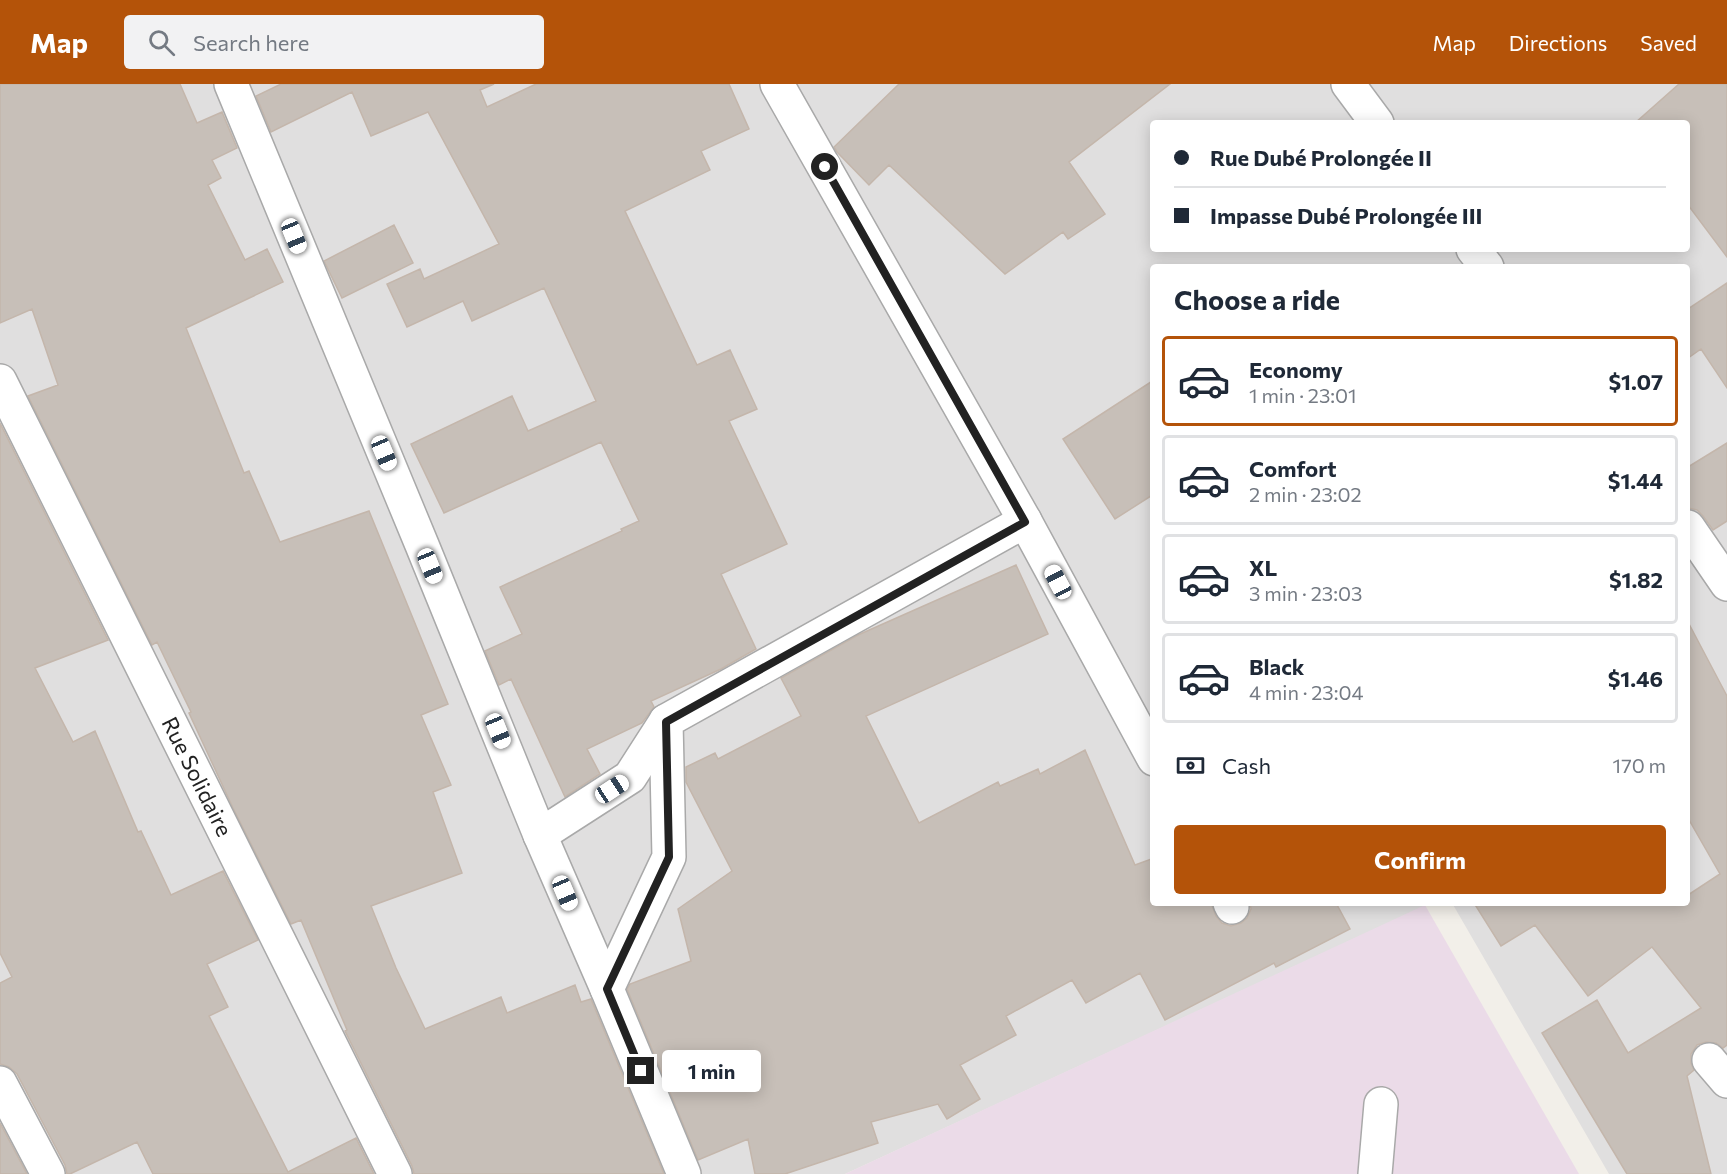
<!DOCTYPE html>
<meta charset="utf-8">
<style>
:root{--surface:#fff;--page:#f2f2f3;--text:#1f2937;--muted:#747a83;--line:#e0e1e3;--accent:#b45309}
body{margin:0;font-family:Commissioner,sans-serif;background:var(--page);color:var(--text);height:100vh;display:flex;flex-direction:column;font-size:22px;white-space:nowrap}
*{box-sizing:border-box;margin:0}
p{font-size:20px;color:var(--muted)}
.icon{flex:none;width:33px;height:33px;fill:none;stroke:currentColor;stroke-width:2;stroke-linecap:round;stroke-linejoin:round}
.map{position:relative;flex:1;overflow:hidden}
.side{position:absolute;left:1150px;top:180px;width:540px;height:642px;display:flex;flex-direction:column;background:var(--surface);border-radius:6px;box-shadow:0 3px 15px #0003}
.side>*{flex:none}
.hud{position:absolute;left:1150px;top:36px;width:540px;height:132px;border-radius:6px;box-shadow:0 3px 15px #0003;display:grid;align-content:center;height:132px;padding:0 24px;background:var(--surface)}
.end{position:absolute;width:27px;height:27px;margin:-14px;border:8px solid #222;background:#fff;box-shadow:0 0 0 3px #fff}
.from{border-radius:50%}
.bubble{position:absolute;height:42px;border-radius:6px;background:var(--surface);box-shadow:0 3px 15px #0003;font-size:20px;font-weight:700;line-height:42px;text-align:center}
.car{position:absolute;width:18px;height:36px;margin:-18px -9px;border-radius:8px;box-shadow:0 0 4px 2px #0007;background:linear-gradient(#fff 24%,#345 0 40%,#fff 0 76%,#345 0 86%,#fff 0)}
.hud b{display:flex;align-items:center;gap:21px;height:57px;font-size:22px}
.hud b+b{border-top:2px solid var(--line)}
.hud i{width:15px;height:15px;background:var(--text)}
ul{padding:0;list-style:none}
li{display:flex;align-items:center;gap:18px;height:90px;margin:0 12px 9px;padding:0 12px;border:3px solid var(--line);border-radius:6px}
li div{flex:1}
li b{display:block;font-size:22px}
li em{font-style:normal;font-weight:700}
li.current{border-color:var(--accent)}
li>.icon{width:54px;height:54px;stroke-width:1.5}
h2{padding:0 24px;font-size:27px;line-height:72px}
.pay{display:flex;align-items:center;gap:15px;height:66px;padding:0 24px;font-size:22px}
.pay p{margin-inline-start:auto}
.primary-button{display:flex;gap:12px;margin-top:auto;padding:12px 24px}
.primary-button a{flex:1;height:69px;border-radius:6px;background:var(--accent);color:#fff;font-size:24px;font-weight:700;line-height:69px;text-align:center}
header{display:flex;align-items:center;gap:36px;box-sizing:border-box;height:84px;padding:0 30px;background:var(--accent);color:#fff}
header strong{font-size:28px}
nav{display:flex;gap:33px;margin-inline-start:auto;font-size:21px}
.search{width:420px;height:54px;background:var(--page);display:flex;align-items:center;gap:15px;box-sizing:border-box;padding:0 21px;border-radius:6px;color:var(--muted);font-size:22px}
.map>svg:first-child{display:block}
</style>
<header>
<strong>Map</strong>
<div class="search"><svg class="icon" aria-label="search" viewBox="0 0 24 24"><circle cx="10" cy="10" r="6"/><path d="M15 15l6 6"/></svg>Search here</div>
<nav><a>Map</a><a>Directions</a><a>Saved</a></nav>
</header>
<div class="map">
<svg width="1727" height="1090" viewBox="0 0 1727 1090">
<rect width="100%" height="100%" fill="#f2efe9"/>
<!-- residential -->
<path fill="#e0dfdf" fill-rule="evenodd" d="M0,0H1727V1090H1609L1452,819H1688V183H1154V819H1432L845,1090H0ZM1154,39H1688V165H1154Z"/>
<!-- industrial -->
<path fill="#ebdbe8" d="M1425,821L1579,1090H845Z"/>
<!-- building -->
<path fill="#c7bfb8" stroke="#c4b6ab" stroke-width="1.5" d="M0,0H180L197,39L222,28L237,64L212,76L221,94L208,101L245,176L267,165L283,198L186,244L244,389L249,387L280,458L369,427L448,620L421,631L451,701L433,708L462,789L371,822L396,884L425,945L501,913L507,929L575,901L581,918L591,915L664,1090H414L412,1082L345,947L347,946L301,836L291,840L233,724L189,629L191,628L157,558L152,561L28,312L58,301L32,225L0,239Z
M281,0H494L480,6L487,23L536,0H729L749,45L701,67L710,86L625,127L697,281L730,266L757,325L729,337L787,460L721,490L756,565L721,585L651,617L654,623L642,639L587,665L600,690L565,713L511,595L499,601L485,567L522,550L500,503L622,447L621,445L639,437L601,358L444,429L411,360L512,312L528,347L596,317L544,204L472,237L463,217L407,243L387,200L420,185L424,195L499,160L428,28L371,52L352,8L271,48L256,12Z
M899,0H1170L1069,78L1105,130L1068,155L1063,148L1005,190L889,81L869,101L837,68L834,63Z
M1679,0H1727V173L1688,121V39H1635Z
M394,141L413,179L342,214L324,177Z
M1727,199V304L1701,265L1688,274V225Z
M1154,296V410L1115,435L1063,355Z
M0,339L108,556L35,584L73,658L95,647L138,748L141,747L171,811L223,787L258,856L207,880L228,923L209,932L288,1088L356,1054L374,1090H153L137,1058L70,1090H67L65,1081L17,990L9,983L0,980V899L12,893L0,869Z
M1727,359V437L1713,446L1703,432L1697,426L1688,424V383Z
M1016,481L1048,550L866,632L919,739L998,698L1000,702L1038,685L1040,690L1085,666L1135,781L1154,774V819H1211L1216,832L1222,839L1231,842L1241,839L1247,834L1251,825L1250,819H1336L1350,845L1276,883L1274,879L1165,936L1140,889L1086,919L1072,896L1006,932L1016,951L960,981L980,1015L947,1035L938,1020L871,1038L878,1059L785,1090H755L748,1055L698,1076L627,905L630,900L691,877L678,825L732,787L686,698V683L715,669L718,675L801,632L781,594L858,551Z
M1688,538L1727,612V961L1723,964L1716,959L1706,958L1697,961L1691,970V979L1694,986L1687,992L1711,1090H1627L1542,949L1597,916L1628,969L1701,924L1652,863L1588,912L1535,841L1501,862L1474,819H1688V811L1720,790L1688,734Z
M0,1039L27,1090H0Z"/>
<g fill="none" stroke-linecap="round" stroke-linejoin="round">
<defs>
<g id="minor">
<path d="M231,0L422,461L540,751L607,905L684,1090"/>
<path d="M1348,0L1377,39"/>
<path d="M1473,165L1487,183"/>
<path id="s1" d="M0,297L395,1090"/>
<path d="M1025,437L1154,675"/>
<path d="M1688,443L1727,500"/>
<path d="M540,751L630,693L666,637"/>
<path d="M1230,819L1232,823"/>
<path d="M607,905L669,773L666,637L1025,437L777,0"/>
<path d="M1709,976L1727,997"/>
<path d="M0,999L48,1090"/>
<path d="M1375,1090L1381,1020"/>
</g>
</defs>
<!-- minor casing -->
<use href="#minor" stroke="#a9a9a9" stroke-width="36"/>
<!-- minor -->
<use href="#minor" stroke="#fff" stroke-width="33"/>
</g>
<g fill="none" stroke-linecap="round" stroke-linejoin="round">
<!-- route -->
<path stroke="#222" stroke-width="8" d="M641,987L607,905L669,773L666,638L1025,438L825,83"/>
</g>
<g text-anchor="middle" stroke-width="6" stroke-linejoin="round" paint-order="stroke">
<!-- street labels -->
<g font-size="22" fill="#222" stroke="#fff">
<text dy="8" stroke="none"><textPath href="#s1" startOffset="442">Rue Solidaire</textPath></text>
</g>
</g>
</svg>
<i class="end from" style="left:825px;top:83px"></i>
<i class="end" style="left:641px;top:987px"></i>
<div class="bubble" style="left:662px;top:966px;width:99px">1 min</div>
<i class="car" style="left:294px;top:152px;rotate:158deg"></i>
<i class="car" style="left:384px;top:369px;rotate:157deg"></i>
<i class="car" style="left:430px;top:482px;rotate:158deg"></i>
<i class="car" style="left:1058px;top:498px;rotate:332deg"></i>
<i class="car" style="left:498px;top:647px;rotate:158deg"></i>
<i class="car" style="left:612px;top:705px;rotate:57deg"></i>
<i class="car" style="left:565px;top:809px;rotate:157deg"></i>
<div class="hud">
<b><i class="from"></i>Rue Dubé Prolongée II</b>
<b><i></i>Impasse Dubé Prolongée III</b>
</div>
<section class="side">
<h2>Choose a ride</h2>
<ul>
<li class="current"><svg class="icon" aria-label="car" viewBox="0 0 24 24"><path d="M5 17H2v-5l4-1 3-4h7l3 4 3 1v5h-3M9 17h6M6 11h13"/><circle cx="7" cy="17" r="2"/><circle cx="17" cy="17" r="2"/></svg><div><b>Economy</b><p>1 min · 23:01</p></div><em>$1.07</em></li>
<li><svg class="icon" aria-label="car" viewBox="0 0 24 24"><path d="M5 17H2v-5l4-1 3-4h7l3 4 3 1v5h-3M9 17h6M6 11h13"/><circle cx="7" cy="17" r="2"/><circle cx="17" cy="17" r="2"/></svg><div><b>Comfort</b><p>2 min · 23:02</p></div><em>$1.44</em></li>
<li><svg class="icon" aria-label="car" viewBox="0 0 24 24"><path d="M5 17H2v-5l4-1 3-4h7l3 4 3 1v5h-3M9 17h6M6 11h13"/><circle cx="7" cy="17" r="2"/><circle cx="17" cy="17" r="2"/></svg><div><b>XL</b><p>3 min · 23:03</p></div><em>$1.82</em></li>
<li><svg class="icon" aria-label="car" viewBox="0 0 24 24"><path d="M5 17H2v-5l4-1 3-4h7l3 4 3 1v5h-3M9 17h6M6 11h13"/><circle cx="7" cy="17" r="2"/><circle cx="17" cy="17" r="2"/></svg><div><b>Black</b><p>4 min · 23:04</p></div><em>$1.46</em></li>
</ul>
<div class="pay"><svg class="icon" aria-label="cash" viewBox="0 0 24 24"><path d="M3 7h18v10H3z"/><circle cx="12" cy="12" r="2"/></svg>Cash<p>170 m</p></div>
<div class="primary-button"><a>Confirm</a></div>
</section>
</div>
